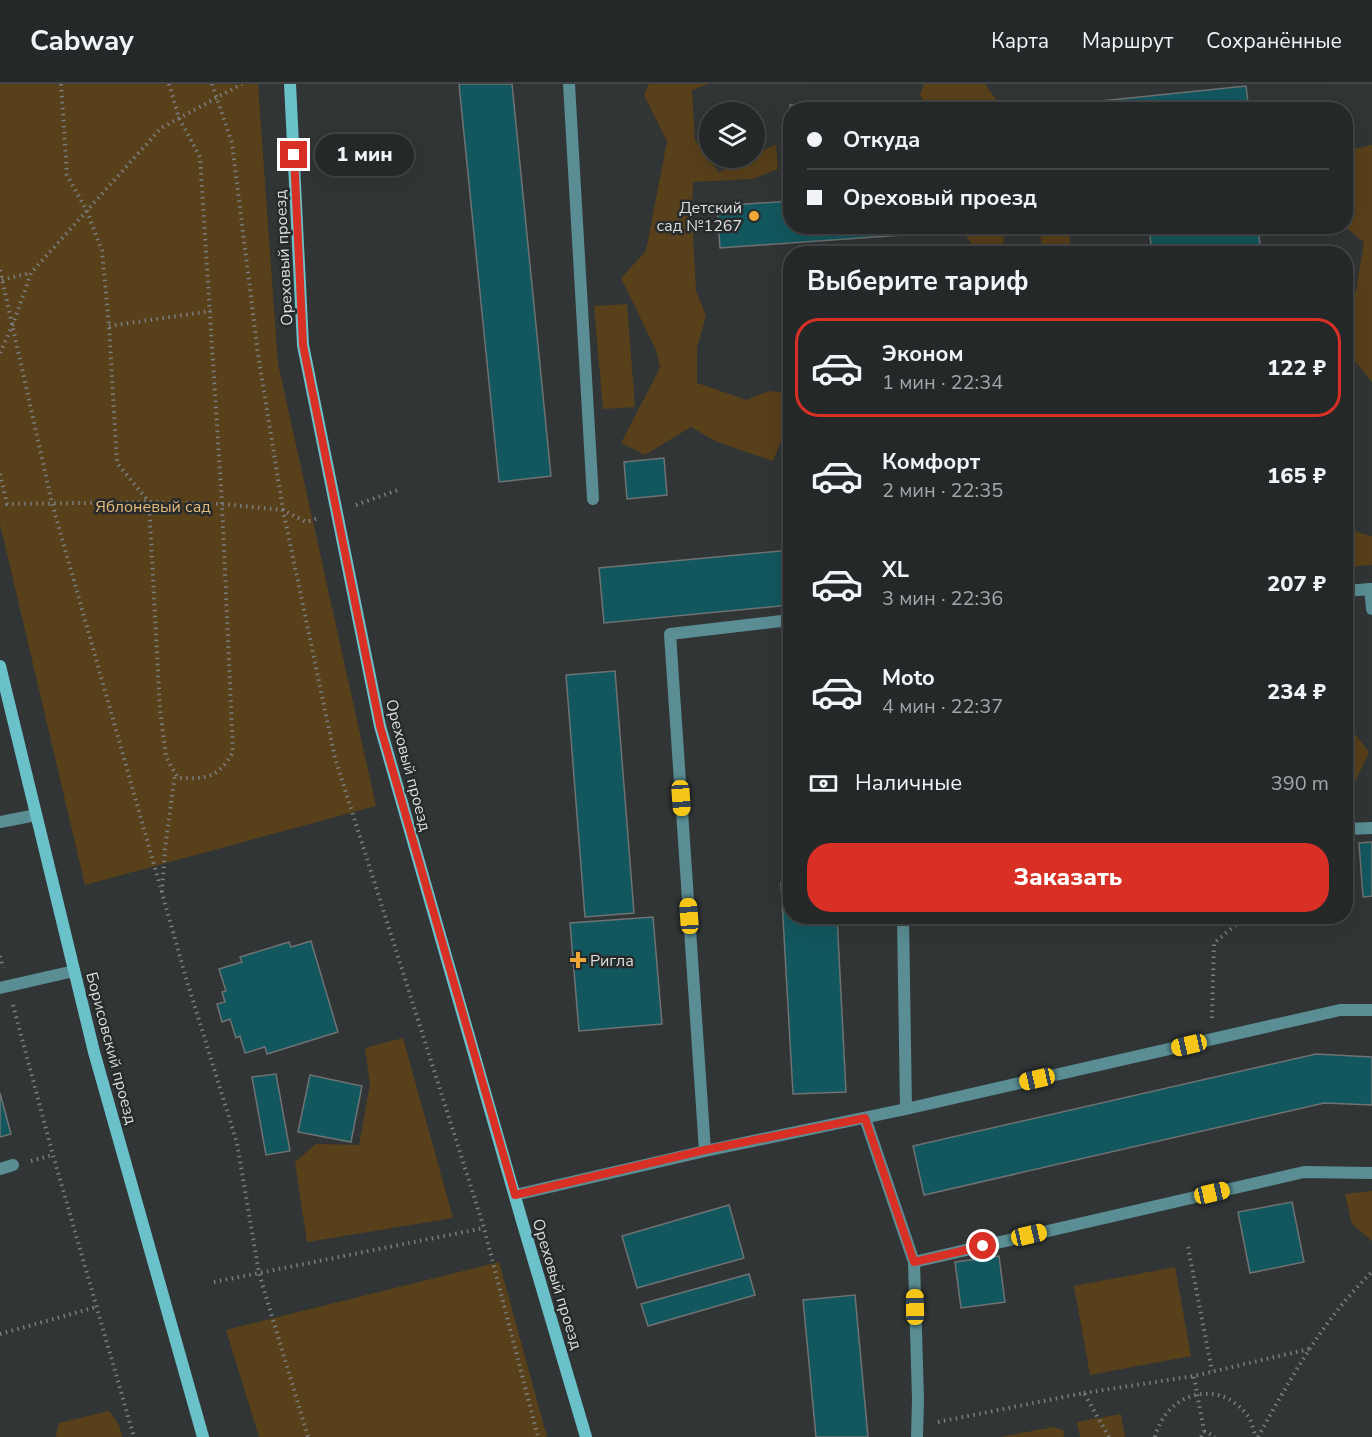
<!DOCTYPE html>
<html lang="ru">
<meta charset="utf-8">
<style>
:root{--surface:#252828;--page:#2d3030;--text:#f1f3f6;--muted:#a3a6a8;--line:#424445;--accent:#d93025}
body{margin:0;font-family:"Nunito Sans",sans-serif;background:var(--page);color:var(--text);height:100vh;display:flex;flex-direction:column;font-size:22px;white-space:nowrap}
*{box-sizing:border-box;margin:0}
p{font-size:20px;color:var(--muted)}
.icon{flex:none;width:33px;height:33px;fill:none;stroke:currentColor;stroke-width:2;stroke-linecap:round;stroke-linejoin:round}
.map{position:relative;flex:1;overflow:hidden}
.drawer{position:absolute;left:783px;top:162px;width:570px;height:678px;display:flex;flex-direction:column;background:var(--surface);border-radius:24px;box-shadow:0 6px 24px #0002,0 0 0 2px var(--line)}
.drawer>*{flex:none}
.hud{position:absolute;left:783px;top:18px;width:570px;height:132px;border-radius:24px;box-shadow:0 6px 24px #0002,0 0 0 2px var(--line);display:grid;align-content:center;height:132px;padding:0 24px;background:var(--surface)}
.buttons{position:absolute;left:699px;top:18px;display:grid;gap:12px}
.buttons a{display:grid;place-items:center;width:66px;height:66px;border-radius:50%;background:var(--surface);box-shadow:0 6px 24px #0002,0 0 0 2px var(--line);font-size:30px}
.end{position:absolute;width:27px;height:27px;margin:-14px;border:8px solid #d93025;background:#fff;box-shadow:0 0 0 3px #fff}
.from{border-radius:50%}
.bubble{position:absolute;height:42px;border-radius:21px;background:var(--surface);box-shadow:0 6px 24px #0002,0 0 0 2px var(--line);font-size:20px;font-weight:800;line-height:42px;text-align:center}
.car{position:absolute;width:18px;height:36px;margin:-18px -9px;border-radius:8px;box-shadow:0 0 4px 2px #0007;background:linear-gradient(#f5c518 24%,#345 0 40%,#f5c518 0 76%,#345 0 86%,#f5c518 0)}
.hud b{display:flex;align-items:center;gap:21px;height:57px;font-size:22px}
.hud b+b{border-top:2px solid var(--line)}
.hud i{width:15px;height:15px;background:var(--text)}
ul{padding:0;list-style:none}
li{display:flex;align-items:center;gap:18px;height:99px;margin:0 12px 9px;padding:0 12px;border:3px solid transparent;border-radius:24px}
li div{flex:1}
li b{display:block;font-size:22px}
li em{font-style:normal;font-weight:800}
li.current{border-color:var(--accent)}
li>.icon{width:54px;height:54px;stroke-width:1.5}
h2{padding:0 24px;font-size:27px;line-height:72px}
.pay{display:flex;align-items:center;gap:15px;height:66px;padding:0 24px;font-size:22px}
.pay p{margin-inline-start:auto}
.cta{display:flex;gap:12px;margin-top:auto;padding:12px 24px}
.cta a{flex:1;height:69px;border-radius:24px;background:var(--accent);color:#fff;font-size:24px;font-weight:800;line-height:69px;text-align:center}
header{display:flex;align-items:center;gap:36px;box-sizing:border-box;height:84px;padding:0 30px;background:var(--surface);border-bottom:2px solid var(--line)}
header strong{font-size:28px}
nav{display:flex;gap:33px;margin-inline-start:auto;font-size:21px}
.map>svg:first-child{display:block}
</style>
<header>
<strong>Cabway</strong>
<nav><a>Карта</a><a>Маршрут</a><a>Сохранённые</a></nav>
</header>
<div class="map">
<svg width="1372" height="1353" viewBox="0 0 1372 1353">
<rect width="100%" height="100%" fill="#313535"/>
<!-- green -->
<path fill="#58401a" d="M0,0H258L278,280L376,722L85,801L0,440Z
M649,0H709L692,6L695,56L719,88L748,74H754L755,71L776,60L778,85L752,95L693,98L692,133L696,207L706,232L697,264V299L747,316L769,307L790,309V348L784,349L773,377L717,358L691,343L645,371L621,359L660,284L656,266L621,194L646,167L667,57L644,11Z
M924,0H985L1003,25H928L920,11Z
M1372,61V298L1346,266V230L1356,206L1364,158L1345,143L1346,67Z
M966,143H1005L1002,169H978L966,152Z
M1040,143H1069L1071,169H1042Z
M627,220L635,323L603,325L594,222Z
M1346,426L1356,448L1372,452V481L1346,483Z
M1346,639L1369,668L1357,694L1346,703Z
M403,954L453,1134L307,1158L295,1078L316,1060L359,1061L370,1001L365,964Z
M1372,1107V1157L1352,1140L1345,1110Z
M499,1178L547,1353H259L226,1246Z
M1175,1183L1191,1272L1090,1291L1074,1202Z
M109,1327L119,1341L122,1353H56L59,1339Z
M1121,1330L1125,1353H1080L1077,1338Z
M1054,1343L1063,1346L1064,1353H1000Z"/>
<!-- building -->
<path fill="#13575e" stroke="#6e7272" stroke-width="1.5" d="M459,0H512L551,392L499,398Z
M1246,2L1249,26H1092L1091,18Z
M841,17L842,26H790V21Z
M790,117V142H931V149L720,164L717,122Z
M1149,142H1258L1261,170H1152Z
M664,374L667,411L627,415L624,378Z
M790,466V521L604,539L599,484Z
M615,587L634,829L585,833L566,591Z
M1372,758V812L1363,813L1359,759Z
M790,798V832H837L846,1008L793,1010L781,799Z
M653,833L662,940L579,947L570,839Z
M311,857L338,948L267,970L265,963L245,969L240,952L236,954L230,935L222,938L217,920L225,918L222,908L226,907L219,885L242,878L240,873L289,858L291,863Z
M1316,970L1372,973V1021L1324,1019L924,1111L913,1062Z
M276,990L290,1067L266,1071L252,993Z
M310,991L362,1002L351,1058L298,1048Z
M0,1009L11,1050L0,1053Z
M1292,1118L1304,1178L1250,1189L1238,1128Z
M729,1121L744,1174L637,1204L622,1152Z
M999,1172L1005,1218L961,1224L955,1178Z
M749,1190L755,1211L648,1242L641,1220Z
M855,1211L868,1353H816L803,1216Z"/>
<g fill="none" stroke-linecap="round" stroke-linejoin="round">
<!-- path -->
<path stroke="#7b7e7e" stroke-width="4" stroke-dasharray="1.5 4.5" stroke-linecap="butt" d="M61,0L67,91L87,127L102,167L109,242L117,379L149,418L160,625L166,673L178,694C207,695 218,694 233,668L222,420L200,73L179,34L169,0
M212,0L232,59L258,270L283,426L335,674L484,1144L538,1353
M0,186L52,419L186,894L237,1059L259,1189L308,1353
M2,196L30,189
M109,242L211,227
M0,269L13,240L31,189L161,44L242,0
M0,390L7,420L149,418L222,420L283,426L306,438L318,434
M356,421L401,405
M162,808L165,764L175,690
M0,872L3,884
M13,921L53,1071L134,1353
M1212,934L1214,859L1246,832
M31,1077L53,1071
M1188,1163L1212,1287
M214,1198L484,1144
M0,1250L96,1223
M1194,1293L1204,1347L1201,1353
M1084,1309L1194,1292L1309,1265
M938,1338L1084,1309L1109,1353
M1204,1347L1215,1353
M1155,1353C1166,1309 1218,1293 1247,1331C1252,1337 1253,1346 1256,1353
M1258,1353C1290,1295 1324,1234 1372,1188"/>
<!-- lane -->
<path stroke="#5a8e94" stroke-width="12" d="M569,0L593,415
M1372,505H1370L1372,525
M1346,507L1370,505
M0,738L36,731
M1347,745L1372,744
M903,832L906,1025
M0,904L74,887
M865,1034L914,1178L1304,1088L1372,1089
M705,1067L670,550L790,536
M0,1085L13,1081
M515,1111L705,1067L906,1025L1340,926H1372
M914,1178L918,1315L917,1353"/>
<!-- secondary -->
<path stroke="#6ac1ca" stroke-width="12" d="M290,0L303,261L380,642L522,1137L586,1353
M0,582L94,968L203,1353"/>
</g>
<g fill="none" stroke-linecap="round" stroke-linejoin="round">
<!-- route -->
<path stroke="#d93025" stroke-width="8" d="M294,71L303,261L380,642L515,1111L705,1066L865,1034L914,1178L983,1162"/>
</g>
<!-- markers -->
<g fill="#eca93a" stroke="#272b2b" stroke-width="2">
<circle cx="754" cy="132" r="6"/>
<path d="M575 867h6v6h6v6h-6v6h-6v-6h-6v-6h6z"/>
</g>
<g text-anchor="middle" stroke-width="5" stroke-linejoin="round" paint-order="stroke">
<!-- poi labels -->
<g font-size="16" fill="#dcdfdf" stroke="#272b2b" text-anchor="end">
<text x="742" y="129">Детский<tspan x="742" dy="18">сад №1267</tspan></text>
<text x="590" y="882" text-anchor="start">Ригла</text>
</g>
<!-- street labels -->
<g font-size="16" fill="#dcdfdf" stroke="#272b2b">
<text transform="translate(283 174) rotate(-93)" y="6">Ореховый проезд</text>
<text transform="translate(409 681) rotate(75)" y="6">Ореховый проезд</text>
<text transform="translate(112 964) rotate(75)" y="6">Борисовский проезд</text>
<text transform="translate(558 1200) rotate(73)" y="6">Ореховый проезд</text>
</g>
<!-- park labels -->
<g font-size="16" fill="#e5ba7b" stroke="#272b2b">
<text x="153" y="428">Яблоневый сад</text>
</g>
</g>
</svg>
<div class="buttons">
<a><svg class="icon" aria-label="layers" viewBox="0 0 24 24"><path d="M12 4l9 5-9 5-9-5zM3 14l9 5 9-5"/></svg></a>
</div>
<i class="end from" style="left:983px;top:1162px"></i>
<i class="end" style="left:294px;top:71px"></i>
<div class="bubble" style="left:315px;top:50px;width:99px">1 мин</div>
<i class="car" style="left:681px;top:714px;rotate:176deg"></i>
<i class="car" style="left:689px;top:832px;rotate:356deg"></i>
<i class="car" style="left:1189px;top:961px;rotate:257deg"></i>
<i class="car" style="left:1037px;top:995px;rotate:257deg"></i>
<i class="car" style="left:1212px;top:1109px;rotate:77deg"></i>
<i class="car" style="left:1029px;top:1151px;rotate:77deg"></i>
<i class="car" style="left:915px;top:1223px;rotate:359deg"></i>
<div class="hud">
<b><i class="from"></i>Откуда</b>
<b><i></i>Ореховый проезд</b>
</div>
<section class="drawer">
<h2>Выберите тариф</h2>
<ul>
<li class="current"><svg class="icon" aria-label="car" viewBox="0 0 24 24"><path d="M5 17H2v-5l4-1 3-4h7l3 4 3 1v5h-3M9 17h6M6 11h13"/><circle cx="7" cy="17" r="2"/><circle cx="17" cy="17" r="2"/></svg><div><b>Эконом</b><p>1 мин · 22:34</p></div><em>122 ₽</em></li>
<li><svg class="icon" aria-label="car" viewBox="0 0 24 24"><path d="M5 17H2v-5l4-1 3-4h7l3 4 3 1v5h-3M9 17h6M6 11h13"/><circle cx="7" cy="17" r="2"/><circle cx="17" cy="17" r="2"/></svg><div><b>Комфорт</b><p>2 мин · 22:35</p></div><em>165 ₽</em></li>
<li><svg class="icon" aria-label="car" viewBox="0 0 24 24"><path d="M5 17H2v-5l4-1 3-4h7l3 4 3 1v5h-3M9 17h6M6 11h13"/><circle cx="7" cy="17" r="2"/><circle cx="17" cy="17" r="2"/></svg><div><b>XL</b><p>3 мин · 22:36</p></div><em>207 ₽</em></li>
<li><svg class="icon" aria-label="car" viewBox="0 0 24 24"><path d="M5 17H2v-5l4-1 3-4h7l3 4 3 1v5h-3M9 17h6M6 11h13"/><circle cx="7" cy="17" r="2"/><circle cx="17" cy="17" r="2"/></svg><div><b>Moto</b><p>4 мин · 22:37</p></div><em>234 ₽</em></li>
</ul>
<div class="pay"><svg class="icon" aria-label="cash" viewBox="0 0 24 24"><path d="M3 7h18v10H3z"/><circle cx="12" cy="12" r="2"/></svg>Наличные<p>390 m</p></div>
<div class="cta"><a>Заказать</a></div>
</section>
</div>
